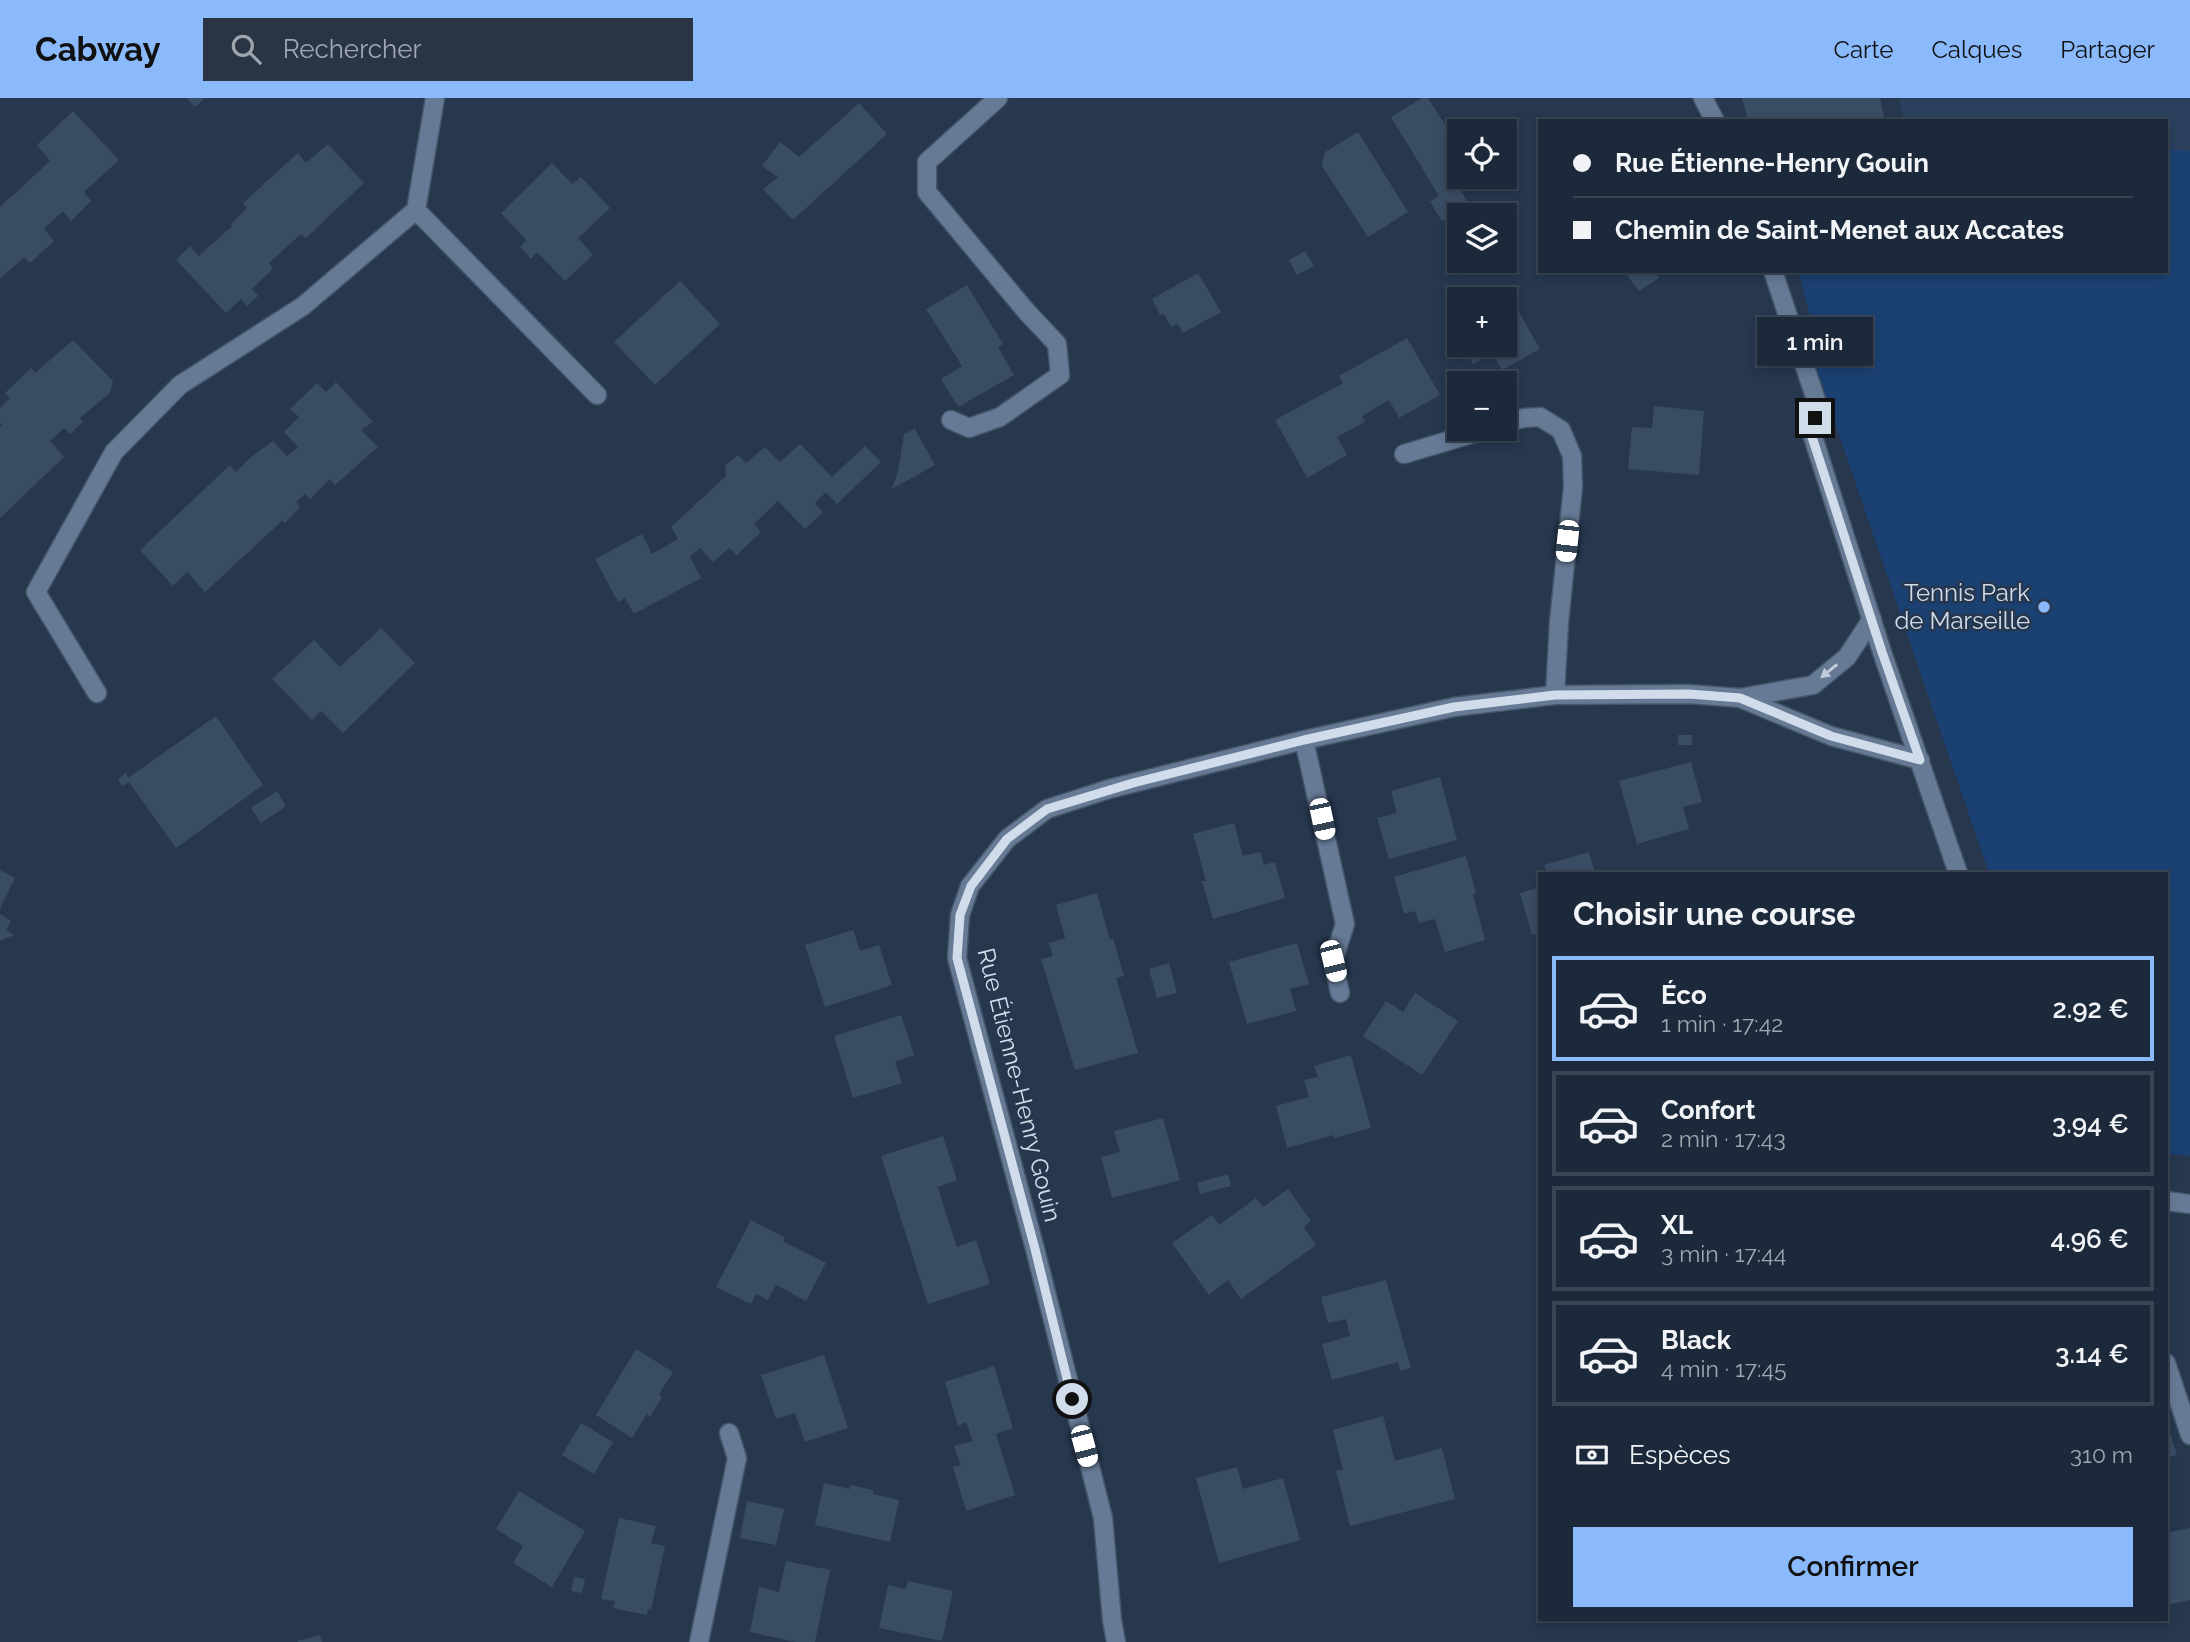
<!DOCTYPE html>
<html lang="fr">
<meta charset="utf-8">
<style>
:root{--surface:#1c293a;--page:#293545;--text:#f1f3f6;--muted:#a0a6af;--line:#3a4554;--accent:#8abafc}
body{margin:0;font-family:Raleway,sans-serif;background:var(--page);color:var(--text);height:100vh;display:flex;flex-direction:column;font-size:26px;white-space:nowrap}
*{box-sizing:border-box;margin:0}
p{font-size:23px;color:var(--muted)}
.icon{flex:none;width:38px;height:38px;fill:none;stroke:currentColor;stroke-width:2;stroke-linecap:round;stroke-linejoin:round}
.map{position:relative;flex:1;overflow:hidden}
.side{position:absolute;left:1538px;top:774px;width:630px;height:749px;display:flex;flex-direction:column;background:var(--surface);border-radius:0px;box-shadow:0 4px 10px #0003,0 0 0 2px var(--line)}
.side>*{flex:none}
.guide{position:absolute;left:1538px;top:21px;width:630px;height:154px;border-radius:0px;box-shadow:0 4px 10px #0003,0 0 0 2px var(--line);display:grid;align-content:center;height:154px;padding:0 35px;background:var(--surface)}
.buttons{position:absolute;left:1447px;top:21px;display:grid;gap:14px}
.buttons a{display:grid;place-items:center;width:70px;height:70px;border-radius:0px;background:var(--surface);box-shadow:0 4px 10px #0003,0 0 0 2px var(--line);font-size:35px}
.end{position:absolute;width:32px;height:32px;margin:-16px;border:9px solid #d1dcea;background:#111;box-shadow:0 0 0 4px #111}
.from{border-radius:50%}
.bubble{position:absolute;height:49px;border-radius:0px;background:var(--surface);box-shadow:0 4px 10px #0003,0 0 0 2px var(--line);font-size:23px;font-weight:600;line-height:49px;text-align:center}
.car{position:absolute;width:21px;height:42px;margin:-21px -10px;border-radius:9px;box-shadow:0 0 5px 2px #0007;background:linear-gradient(#fff 24%,#345 0 40%,#fff 0 76%,#345 0 86%,#fff 0)}
.guide b{display:flex;align-items:center;gap:24px;height:66px;font-size:26px}
.guide b+b{border-top:2px solid var(--line)}
.guide i{width:18px;height:18px;background:var(--text)}
ul{padding:0;list-style:none}
li{display:flex;align-items:center;gap:21px;height:105px;margin:0 14px 10px;padding:0 21px;border:4px solid var(--line);border-radius:0px}
li div{flex:1}
li b{display:block;font-size:26px}
li em{font-style:normal;font-weight:600}
li.on{border-color:var(--accent)}
li>.icon{width:63px;height:63px;stroke-width:1.5}
h2{padding:0 35px;font-size:32px;line-height:84px}
.pay{display:flex;align-items:center;gap:18px;height:77px;padding:0 35px;font-size:26px}
.pay p{margin-inline-start:auto}
.primary-button{display:flex;gap:14px;margin-top:auto;padding:14px 35px}
.primary-button a{flex:1;height:80px;border-radius:0px;background:var(--accent);color:#111;font-size:28px;font-weight:600;line-height:80px;text-align:center}
header{display:flex;align-items:center;gap:42px;box-sizing:border-box;height:98px;padding:0 35px;background:var(--accent);color:#111}
header strong{font-size:33px}
nav{display:flex;gap:38px;margin-inline-start:auto;font-size:24px}
.search{width:490px;height:63px;background:var(--page);display:flex;align-items:center;gap:18px;box-sizing:border-box;padding:0 24px;border-radius:0px;color:var(--muted);font-size:26px}
.map>svg:first-child{display:block}
</style>
<header>
<strong>Cabway</strong>
<div class="search"><svg class="icon" aria-label="search" viewBox="0 0 24 24"><circle cx="10" cy="10" r="6"/><path d="M15 15l6 6"/></svg>Rechercher</div>
<nav><a>Carte</a><a>Calques</a><a>Partager</a></nav>
</header>
<div class="map">
<svg width="2190" height="1544" viewBox="0 0 2190 1544">
<rect width="100%" height="100%" fill="#26374e"/>
<!-- built -->
<path fill="#2b405d" d="M1899,0H2190V147L2167,153L2166,23H1904Z"/>
<!-- green -->
<path fill="#1b4173" d="M2167,51L2190,53V1058L2167,1056L2166,775H1989L1807,243L1816,241L1799,175L1802,173H2166Z"/>
<!-- building -->
<path fill="#3a4c64" d="M187,0H205L195,9Z
M1422,0H1428L1460,50V64L1453,68L1462,83L1457,86L1470,108L1442,123L1430,104L1439,98L1391,19Z
M1742,0H1880L1885,23H1748Z
M859,5L887,36L793,122L763,91L778,79L762,68L780,44L799,59Z
M73,13L119,62L84,94L91,103L71,123L63,113L44,131L54,143L30,165L24,159L0,181V109L50,63L37,47Z
M1358,34L1408,114L1368,139L1322,68L1325,54Z
M328,46L364,85L306,140L301,136L269,165L273,171L252,191L258,198L247,208L241,201L226,215L176,162L190,148L199,158L232,128L231,126L247,110L243,105L298,55L306,65Z
M552,65L572,86L581,79L610,110L578,140L593,157L565,183L537,154L531,161L520,149L526,142L501,115Z
M1305,153L1314,168L1297,177L1289,162Z
M1634,173H1655L1659,180L1639,193L1627,177Z
M1198,175L1221,214L1183,235L1178,226L1171,229L1164,216L1160,217L1152,201Z
M680,183L720,226L655,287L614,244Z
M967,187L1003,246L998,249L1014,277L958,309L941,281L962,268L926,211Z
M1505,190L1540,251L1502,272L1492,255L1473,266L1463,247H1505V201H1484Z
M1460,215V241L1448,221Z
M1407,240L1440,297L1399,320L1389,302L1362,318L1365,324L1337,339L1347,357L1307,380L1275,322L1343,285L1339,278Z
M73,242L113,283L110,295L80,320L83,324L70,336L64,330L50,343L64,359L0,420V329L2,327L0,324V310L10,300L5,295L31,270L35,275Z
M336,284L373,324L361,332L378,349L335,387L330,381L310,401L305,396L296,404L300,409L285,425L282,423L205,494L187,474L173,488L140,452L230,367L236,374L251,359L273,343L287,358L298,349L284,334L299,319L290,311L317,285L326,294Z
M1654,308L1704,313L1699,377L1628,371L1632,329L1652,330Z
M915,331L935,367L892,391L898,373L904,336Z
M800,346L832,379L865,348L881,364L837,406L826,394L815,405L823,414L805,431L778,403L754,426L761,434L737,457L729,450L713,464L700,450L690,459L701,480L634,516L625,500L618,504L595,461L642,436L652,456L678,441L671,429L726,378L725,368L738,357L746,365L765,349L780,364Z
M381,530L415,565L343,635L321,613L312,622L272,581L314,542L340,569Z
M216,618L263,687L176,750L129,684L122,688L118,681L126,675L128,680Z
M1678,637H1692V647H1678Z
M1691,664L1702,704L1683,709L1689,731L1637,746L1619,683Z
M1440,679L1457,742L1389,761L1377,720L1397,715L1391,693Z
M277,693L286,708L261,725L251,710Z
M1234,725L1243,758L1260,754L1264,767L1275,764L1285,800L1213,821L1202,783H1206L1193,736Z
M1589,754L1595,775H1547L1544,767Z
M1466,758L1476,795L1473,796L1485,842L1445,854L1435,821L1419,825L1415,813L1404,816L1394,779Z
M0,772L15,780L0,811Z
M1540,789V835L1532,837L1520,795Z
M1097,795L1110,842L1113,840L1124,878L1116,880L1138,955L1075,972L1041,861L1053,858L1049,845L1065,840L1056,807Z
M0,816L11,823L6,832L14,837L0,843Z
M853,832L860,853L879,847L892,887L825,909L805,847Z
M1297,845L1309,886L1290,891L1296,913L1247,926L1229,864Z
M1169,865L1177,895L1157,900L1149,871Z
M1415,895L1458,923L1422,977L1363,938L1386,903L1403,914Z
M901,917L914,957L895,964L902,985L853,1000L834,938Z
M1351,957L1371,1030L1334,1040L1333,1037L1287,1050L1276,1008L1309,999L1304,982L1318,979L1314,968Z
M1163,1020L1180,1082L1112,1100L1101,1059L1120,1054L1114,1033Z
M943,1038L957,1082L938,1089L947,1119L957,1149L976,1142L990,1186L928,1206L881,1058Z
M1228,1076L1231,1088L1200,1096L1197,1085Z
M1288,1091L1311,1123L1304,1129L1316,1147L1241,1201L1228,1182L1209,1197L1172,1145L1212,1117L1219,1127L1256,1100L1263,1109Z
M751,1122L785,1140L783,1143L826,1165L806,1203L776,1187L768,1202L756,1196L751,1206L716,1189Z
M1386,1182L1411,1270L1400,1273L1398,1264L1332,1282L1322,1246L1350,1238L1346,1221L1328,1225L1321,1199Z
M636,1251L673,1274L659,1296L662,1299L650,1319L647,1316L632,1340L596,1317Z
M824,1257L848,1330L805,1344L795,1315L776,1321L761,1277Z
M994,1268L1013,1330L996,1336L1015,1397L966,1413L953,1369L961,1367L954,1348L973,1343L966,1324L958,1328L945,1284Z
M1383,1318L1395,1363L1442,1350L1455,1401L1350,1428L1336,1373L1343,1372L1333,1332Z
M2166,1323L2177,1357L2166,1360Z
M581,1325L613,1344L594,1376L562,1357Z
M1237,1369L1243,1391L1283,1380L1300,1442L1219,1465L1196,1380Z
M824,1385L850,1391V1387L873,1392V1396L899,1402L890,1444L815,1427Z
M519,1393L585,1433L552,1489L513,1465L523,1448L496,1431Z
M747,1403L784,1411L776,1447L740,1440Z
M619,1420L656,1428L651,1445L665,1448L651,1512L648,1510L647,1517L613,1510L615,1503L601,1501Z
M2190,1430V1502L2166,1507V1435Z
M786,1463L830,1472L815,1544H795L750,1534L759,1489L779,1494Z
M574,1479L585,1481L582,1495L571,1493Z
M908,1483L953,1493L942,1543L879,1530L888,1487L906,1491Z
M320,1537L322,1544H298V1543Z"/>
<g fill="none" stroke-linecap="round" stroke-linejoin="round">
<defs>
<path id="minor" d="M435,0L416,112L597,297
M1703,0L1715,23
M1773,173L1816,302L1813,339L1882,554L1958,775
M951,322L969,330L1000,319L1060,277L1057,246L1026,213L927,94V64L998,0
M1505,325L1524,320L1540,319L1561,332L1572,358L1573,389L1559,524L1555,597
M1404,356L1488,331
M97,595L36,494L114,354L180,287L303,208L416,112
M1740,600L1831,638L1920,662
M1304,642L1345,826L1333,863L1340,895
M2166,1103L2190,1106
M2166,1265L2190,1337
M699,1544L737,1360L729,1335
M1116,1544L1112,1522L1103,1420L1035,1151L957,860L960,817L970,788L1007,741L1047,711L1109,691L1304,642L1454,609L1555,597L1689,596L1740,600L1813,587L1847,559L1872,521"/>
</defs>
<!-- minor casing -->
<use href="#minor" stroke="#45556a" stroke-width="21"/>
<!-- minor -->
<use href="#minor" stroke="#667a96" stroke-width="18"/>
</g>
<!-- one-way arrows -->
<defs><path id="oneway-solid" d="M-6-.8H1V-3.2L6.5 0L1 3.2V.8H-6Z" transform="scale(1.75)"/></defs>
<use fill="#c1cddd" href="#oneway-solid" transform="translate(1829 573) rotate(141)"/>
<g fill="none" stroke-linecap="round" stroke-linejoin="round">
<!-- route -->
<path stroke="#d1dcea" stroke-width="9" d="M1072,1301L1035,1151L957,860L960,817L971,788L1007,741L1047,711L1133,685L1304,642L1454,609L1555,597L1689,596L1740,600L1831,638L1920,662L1882,554L1812,339L1815,320"/>
</g>
<!-- markers -->
<circle fill="#8abafc" stroke="#26374e" stroke-width="2.5" cx="2044" cy="509" r="7"/>
<g text-anchor="middle" stroke-width="5" stroke-linejoin="round" paint-order="stroke">
<!-- poi labels -->
<g font-size="24" fill="#d1dcea" stroke="#26374e" text-anchor="end">
<text x="2030" y="503">Tennis Park<tspan x="2030" dy="28">de Marseille</tspan></text>
</g>
<!-- street labels -->
<g font-size="24" fill="#d1dcea" stroke="#26374e">
<text transform="translate(1019 987) rotate(76)" y="8">Rue Étienne-Henry Gouin</text>
</g>
</g>
</svg>
<div class="buttons">
<a><svg class="icon" aria-label="locate" viewBox="0 0 24 24"><circle cx="12" cy="12" r="6"/><path d="M12 2v4M12 18v4M2 12h4M18 12h4"/></svg></a>
<a><svg class="icon" aria-label="layers" viewBox="0 0 24 24"><path d="M12 4l9 5-9 5-9-5zM3 14l9 5 9-5"/></svg></a>
<a>+</a>
<a>−</a>
</div>
<i class="end from" style="left:1072px;top:1301px"></i>
<i class="end" style="left:1815px;top:320px"></i>
<div class="bubble" style="left:1757px;top:219px;width:116px">1 min</div>
<i class="car" style="left:1567px;top:443px;rotate:186deg"></i>
<i class="car" style="left:1322px;top:721px;rotate:168deg"></i>
<i class="car" style="left:1333px;top:863px;rotate:166deg"></i>
<i class="car" style="left:1084px;top:1348px;rotate:165deg"></i>
<div class="guide">
<b><i class="from"></i>Rue Étienne-Henry Gouin</b>
<b><i></i>Chemin de Saint-Menet aux Accates</b>
</div>
<section class="side">
<h2>Choisir une course</h2>
<ul>
<li class="on"><svg class="icon" aria-label="car" viewBox="0 0 24 24"><path d="M5 17H2v-5l4-1 3-4h7l3 4 3 1v5h-3M9 17h6M6 11h13"/><circle cx="7" cy="17" r="2"/><circle cx="17" cy="17" r="2"/></svg><div><b>Éco</b><p>1 min · 17:42</p></div><em>2.92 €</em></li>
<li><svg class="icon" aria-label="car" viewBox="0 0 24 24"><path d="M5 17H2v-5l4-1 3-4h7l3 4 3 1v5h-3M9 17h6M6 11h13"/><circle cx="7" cy="17" r="2"/><circle cx="17" cy="17" r="2"/></svg><div><b>Confort</b><p>2 min · 17:43</p></div><em>3.94 €</em></li>
<li><svg class="icon" aria-label="car" viewBox="0 0 24 24"><path d="M5 17H2v-5l4-1 3-4h7l3 4 3 1v5h-3M9 17h6M6 11h13"/><circle cx="7" cy="17" r="2"/><circle cx="17" cy="17" r="2"/></svg><div><b>XL</b><p>3 min · 17:44</p></div><em>4.96 €</em></li>
<li><svg class="icon" aria-label="car" viewBox="0 0 24 24"><path d="M5 17H2v-5l4-1 3-4h7l3 4 3 1v5h-3M9 17h6M6 11h13"/><circle cx="7" cy="17" r="2"/><circle cx="17" cy="17" r="2"/></svg><div><b>Black</b><p>4 min · 17:45</p></div><em>3.14 €</em></li>
</ul>
<div class="pay"><svg class="icon" aria-label="cash" viewBox="0 0 24 24"><path d="M3 7h18v10H3z"/><circle cx="12" cy="12" r="2"/></svg>Espèces<p>310 m</p></div>
<div class="primary-button"><a>Confirmer</a></div>
</section>
</div>
